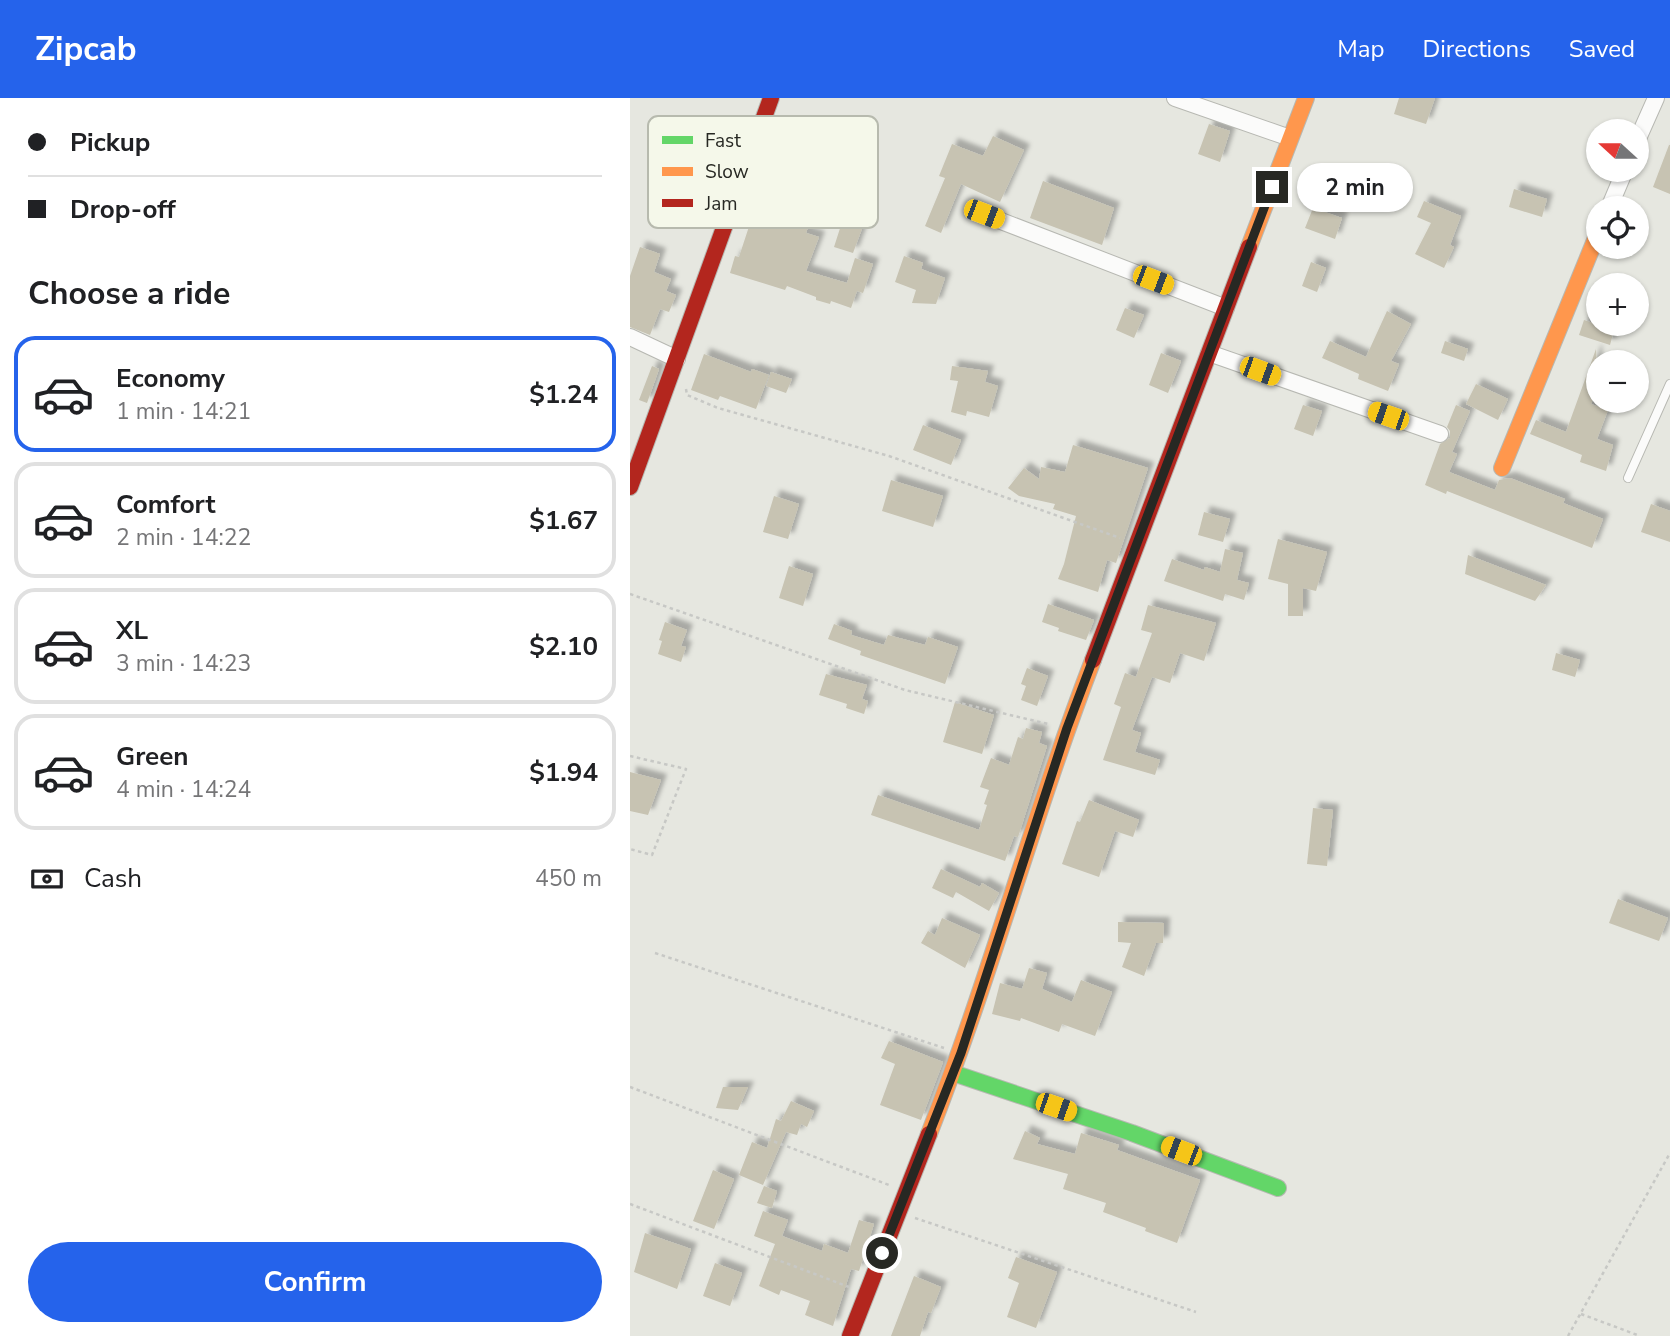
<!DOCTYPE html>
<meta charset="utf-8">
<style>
:root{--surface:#fff;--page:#f6f6f6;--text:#202124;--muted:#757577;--line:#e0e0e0;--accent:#2563eb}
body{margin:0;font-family:"Nunito Sans",sans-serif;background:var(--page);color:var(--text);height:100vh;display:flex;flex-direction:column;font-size:26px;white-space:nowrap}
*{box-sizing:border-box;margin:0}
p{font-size:23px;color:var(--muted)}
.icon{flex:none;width:38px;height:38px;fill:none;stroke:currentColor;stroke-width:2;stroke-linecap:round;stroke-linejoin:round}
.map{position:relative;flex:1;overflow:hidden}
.drawer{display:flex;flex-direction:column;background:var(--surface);width:630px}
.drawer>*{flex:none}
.top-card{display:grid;align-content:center;height:154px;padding:0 28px;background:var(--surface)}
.needle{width:46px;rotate:291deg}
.controls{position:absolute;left:956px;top:21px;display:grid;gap:14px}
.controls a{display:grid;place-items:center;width:63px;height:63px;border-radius:50%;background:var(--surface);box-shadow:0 2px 5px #0004;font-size:35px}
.end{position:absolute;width:32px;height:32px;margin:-16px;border:9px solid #272823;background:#fff;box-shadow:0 0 0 4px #fff}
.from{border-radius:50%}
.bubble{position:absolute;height:49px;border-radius:24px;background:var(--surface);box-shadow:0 2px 5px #0004;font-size:23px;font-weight:700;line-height:49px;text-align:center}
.car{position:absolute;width:21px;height:42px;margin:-21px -10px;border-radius:9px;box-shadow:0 0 5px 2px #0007;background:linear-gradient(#f5c518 24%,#345 0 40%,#f5c518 0 76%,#345 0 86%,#f5c518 0)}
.top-card b{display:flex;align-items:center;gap:24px;height:66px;font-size:26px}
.top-card b+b{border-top:2px solid var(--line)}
.top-card i{width:18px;height:18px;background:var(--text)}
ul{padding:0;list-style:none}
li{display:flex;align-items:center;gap:21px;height:116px;margin:0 14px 10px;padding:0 14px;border:4px solid var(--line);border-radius:21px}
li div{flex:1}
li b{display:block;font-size:26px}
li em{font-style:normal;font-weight:700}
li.on{border-color:var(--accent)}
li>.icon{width:63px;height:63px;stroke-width:1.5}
h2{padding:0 28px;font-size:32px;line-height:84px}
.pay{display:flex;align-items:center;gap:18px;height:77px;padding:0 28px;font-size:26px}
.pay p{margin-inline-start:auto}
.action{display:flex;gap:14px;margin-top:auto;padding:14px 28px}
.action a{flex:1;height:80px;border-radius:42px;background:var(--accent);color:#fff;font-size:28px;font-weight:700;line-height:80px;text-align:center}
header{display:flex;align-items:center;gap:42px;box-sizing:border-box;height:98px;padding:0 35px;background:var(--accent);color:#fff}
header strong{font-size:33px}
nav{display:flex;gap:38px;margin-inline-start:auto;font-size:24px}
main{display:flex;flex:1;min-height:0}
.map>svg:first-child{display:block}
</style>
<header>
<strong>Zipcab</strong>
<nav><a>Map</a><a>Directions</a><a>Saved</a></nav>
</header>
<main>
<section class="drawer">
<div class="top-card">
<b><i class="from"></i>Pickup</b>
<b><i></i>Drop-off</b>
</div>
<h2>Choose a ride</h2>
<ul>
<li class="on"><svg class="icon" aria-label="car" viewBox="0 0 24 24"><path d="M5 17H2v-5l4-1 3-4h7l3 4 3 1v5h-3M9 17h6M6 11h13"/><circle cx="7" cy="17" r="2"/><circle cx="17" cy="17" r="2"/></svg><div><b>Economy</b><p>1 min · 14:21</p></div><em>$1.24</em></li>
<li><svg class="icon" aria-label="car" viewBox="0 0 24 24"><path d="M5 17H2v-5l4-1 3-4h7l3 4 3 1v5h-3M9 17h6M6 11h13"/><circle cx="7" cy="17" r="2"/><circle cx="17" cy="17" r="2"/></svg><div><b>Comfort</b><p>2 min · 14:22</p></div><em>$1.67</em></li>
<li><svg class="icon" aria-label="car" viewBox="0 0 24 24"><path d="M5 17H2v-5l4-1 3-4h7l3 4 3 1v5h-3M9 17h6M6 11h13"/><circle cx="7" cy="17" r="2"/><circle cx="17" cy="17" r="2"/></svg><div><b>XL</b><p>3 min · 14:23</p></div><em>$2.10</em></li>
<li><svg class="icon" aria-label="car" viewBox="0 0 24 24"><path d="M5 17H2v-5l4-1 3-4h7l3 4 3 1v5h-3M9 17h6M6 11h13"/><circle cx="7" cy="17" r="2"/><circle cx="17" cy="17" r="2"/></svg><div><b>Green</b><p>4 min · 14:24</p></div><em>$1.94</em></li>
</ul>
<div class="pay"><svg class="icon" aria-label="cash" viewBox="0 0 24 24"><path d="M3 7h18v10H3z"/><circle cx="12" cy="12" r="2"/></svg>Cash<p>450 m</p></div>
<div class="action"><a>Confirm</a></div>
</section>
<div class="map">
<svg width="1040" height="1238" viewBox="0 0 1040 1238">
<defs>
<filter id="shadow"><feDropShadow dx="6" dy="-6" stdDeviation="2" flood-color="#0004"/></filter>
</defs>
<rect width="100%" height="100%" fill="#e6e7e0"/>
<!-- building -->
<path fill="#c7c3b2" filter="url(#shadow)" d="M769,0H805L796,26L764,16Z
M579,26L600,33L590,64L568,56Z
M363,38L394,52L370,104L331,86L311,135L295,128L315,80L309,78L322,46L353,58Z
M1039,47H1040V96L1023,89Z
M413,83L484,110L472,147L400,120Z
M884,91L917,101L912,119L879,109Z
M129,98L146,104L143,112L168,119L170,113L182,118L176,135L189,139L176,173L217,185L225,160L243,166L233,195L227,193L221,210L201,203L200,206L186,202V199L157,188L155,192L100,175L105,158L109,159Z
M794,103L831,118L820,147L824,149L814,170L785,156L801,125L787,119Z
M683,110L712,120L705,141L675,130Z
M213,121L233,128L223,155L204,149Z
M10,149L30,156L24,174L41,181L36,193L46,197L39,214L30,211L20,237L0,229V178Z
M274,158L293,165L291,171L315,180L306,206L282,205L286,192L265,184Z
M681,164L696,170L687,194L672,188Z
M495,210L514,217L504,240L486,232Z
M757,213L781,226L761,263L769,266L758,293L728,281L729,276L692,260L700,243L736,259Z
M954,222L984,232L980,247L949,237Z
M815,243L838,251L834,263L811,255Z
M966,251L968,289L961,306L978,312L967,341L983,347L976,373L950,364L952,357L900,336L906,322L936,334Z
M531,255L551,263L538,295L519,287Z
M74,256L121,274L122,271L139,277L126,311L90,298L88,302L61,292Z
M22,268L29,271L17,305L9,302Z
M322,268L358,273L355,284L368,288L359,319L337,313L336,318L321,314L328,283L320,282Z
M141,274L162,281L156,295L136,288Z
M846,286L878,301L868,322L836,306Z
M673,307L692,313L683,338L664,331Z
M826,307L840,313L822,354L827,356L819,374L865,392L869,382L880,380L935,401L933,405L973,421L962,450L817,393L816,396L795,387L810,346L820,340V333L817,329Z
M293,327L331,342L321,367L283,352Z
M443,347L518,370L486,465L477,462L468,494L428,481L434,466L446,418L423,411L425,406L389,398L378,390L394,370L409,381L411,369L435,374Z
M261,382L313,398L303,429L252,413Z
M144,398L169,406L158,441L133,434Z
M1021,406L1040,413V444L1011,434Z
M574,414L600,421L593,444L568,437Z
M648,441L697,454L686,493L673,490V518H658V486L638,481Z
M595,451L613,455L607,482L619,485L614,502L595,496L593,503L534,483L542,461L574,472L575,469L590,474Z
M838,457L916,487L905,503L835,476Z
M159,468L183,476L173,508L149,500Z
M418,506L464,522L456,542L428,533L429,530L412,524Z
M518,507L586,525L574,563L550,555L540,585L522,579L502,632L511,635L505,654L530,662L525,677L473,662L491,609L484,606L495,575L506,579L522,535L511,532Z
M35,524L57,532L51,548L56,549L51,564L28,556L32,543L29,542Z
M204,526L222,533L221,537L254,547L258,537L295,547L298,539L328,549L315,586L230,557L231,553L198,541Z
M926,555L950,562L945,579L922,572Z
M397,570L418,578L407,608L391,602L396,588L391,586Z
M196,576L237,587L232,601L238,603L234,616L216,610L217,606L189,597Z
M325,604L364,617L352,656L313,644Z
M396,630L412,634L409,645L417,648L388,739L384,738L375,763L241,717L248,697L349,732L357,707L354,706L359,692L350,689L361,660L379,667L388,639L393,641Z
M0,674L31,682L18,717L0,713Z
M459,702L509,722L503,739L485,733L469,779L432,766L447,723L450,724Z
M683,710L703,712L697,768L677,766Z
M311,771L350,789L352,785L369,795L359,813L326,794L323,800L302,790Z
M988,801L1038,820L1029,843L979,825Z
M312,820L350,837L335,870L291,845L298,833L305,837Z
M488,824L534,825L533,845H526L514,878L492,869L501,845L488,844Z
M399,870L417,875L412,891L442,904L451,882L482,894L465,938L432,926L429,934L391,920L390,923L362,916L370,885L392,891Z
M259,943L313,964L291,1022L250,1007L265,966L251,960Z
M93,989H118L108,1012L86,1010Z
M161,1003L184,1013L177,1029L171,1026L167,1037L156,1034L133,1087L109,1077L122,1044L137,1050L146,1021L151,1023Z
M395,1033L410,1040L407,1046L445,1056L451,1035L489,1047L487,1052L570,1082L547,1145L515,1133L516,1130L473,1114L476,1105L433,1091L438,1076L383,1061Z
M83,1072L104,1081L84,1131L63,1123Z
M134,1088L147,1093L142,1110L127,1105Z
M133,1113L158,1122L152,1138L192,1153L194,1146L218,1155L229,1122L244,1126L229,1173L221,1171L203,1228L175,1217L180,1203L151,1192L149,1197L129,1188L145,1146L124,1138Z
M15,1135L61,1151L47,1191L4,1174Z
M386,1159L427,1174L406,1230L377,1219L389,1185L378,1180Z
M85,1165L112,1175L100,1208L73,1198Z
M284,1178L311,1189L301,1215L298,1214L290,1238H261Z"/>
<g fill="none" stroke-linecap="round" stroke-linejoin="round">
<defs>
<path id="lane" d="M998,380L1040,286"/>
<path id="street" d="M545,0L660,40
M1006,45L1026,0
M979,110L995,72
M353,116L596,210
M0,239L47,261
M579,255L810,336"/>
<path id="fast" d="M323,975L502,1035L648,1090"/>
<path id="slow" d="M619,149L676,0
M872,370L968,135
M299,1036C360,880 403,718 463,562"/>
<path id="jam" d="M0,389L141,0
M463,562L619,149
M220,1238L299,1036"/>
</defs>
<!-- lane casing -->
<use href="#lane" stroke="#b7b8b2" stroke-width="10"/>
<!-- street casing -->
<use href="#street" stroke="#b7b8b2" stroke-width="18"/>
<!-- fast casing -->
<use href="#fast" stroke="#b7b8b2" stroke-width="18"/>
<!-- slow casing -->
<use href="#slow" stroke="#b7b8b2" stroke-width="18"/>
<!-- jam casing -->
<use href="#jam" stroke="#b7b8b2" stroke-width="18"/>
<!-- path -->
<path stroke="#c7c8c5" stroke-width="2.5" stroke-dasharray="3.5 3.5" stroke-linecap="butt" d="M56,291L57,297L88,310L259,358L490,440
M0,496L275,592L418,626
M0,658L56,671L22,757L0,751
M25,855L314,950
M0,989L259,1087
M0,1106L219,1189
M285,1120L566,1214
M951,1216L1010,1238
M938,1238L1040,1055"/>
<!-- lane -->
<use href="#lane" stroke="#fbfbfa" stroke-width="8"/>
<!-- street -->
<use href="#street" stroke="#fbfbfa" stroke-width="16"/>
<!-- fast -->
<use href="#fast" stroke="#63d668" stroke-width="16"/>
<!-- slow -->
<use href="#slow" stroke="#ff974d" stroke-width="16"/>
<!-- jam -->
<use href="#jam" stroke="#b3261e" stroke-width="16"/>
</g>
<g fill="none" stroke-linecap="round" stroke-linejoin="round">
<!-- route -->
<path stroke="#272823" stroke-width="9" d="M252,1155L331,955L437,630L642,89"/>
</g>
<!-- legend -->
<rect x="18" y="18" width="230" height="112" rx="10" fill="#f5f8ea" stroke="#b7baae" stroke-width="2"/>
<rect x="32" y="38" width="31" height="8" fill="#63d668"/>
<rect x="32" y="69" width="31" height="9" fill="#ff974d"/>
<rect x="32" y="101" width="31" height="8" fill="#b3261e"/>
<g font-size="19" fill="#272823">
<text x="75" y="49">Fast</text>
<text x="75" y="80">Slow</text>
<text x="75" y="112">Jam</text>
</g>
</svg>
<div class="controls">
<a><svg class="needle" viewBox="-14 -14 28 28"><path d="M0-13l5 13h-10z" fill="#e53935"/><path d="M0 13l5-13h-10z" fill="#757577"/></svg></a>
<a><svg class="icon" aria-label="locate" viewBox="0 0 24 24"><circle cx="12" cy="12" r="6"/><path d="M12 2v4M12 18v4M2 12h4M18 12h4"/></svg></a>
<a>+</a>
<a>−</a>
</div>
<i class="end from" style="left:252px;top:1155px"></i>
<i class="end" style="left:642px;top:89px"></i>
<div class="bubble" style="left:667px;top:65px;width:116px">2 min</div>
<i class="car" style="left:354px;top:116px;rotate:111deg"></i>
<i class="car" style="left:523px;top:182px;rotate:111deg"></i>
<i class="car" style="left:630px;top:273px;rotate:110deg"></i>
<i class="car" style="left:758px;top:318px;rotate:289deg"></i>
<i class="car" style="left:426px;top:1009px;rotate:109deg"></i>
<i class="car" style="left:551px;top:1053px;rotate:291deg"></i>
</div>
</main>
